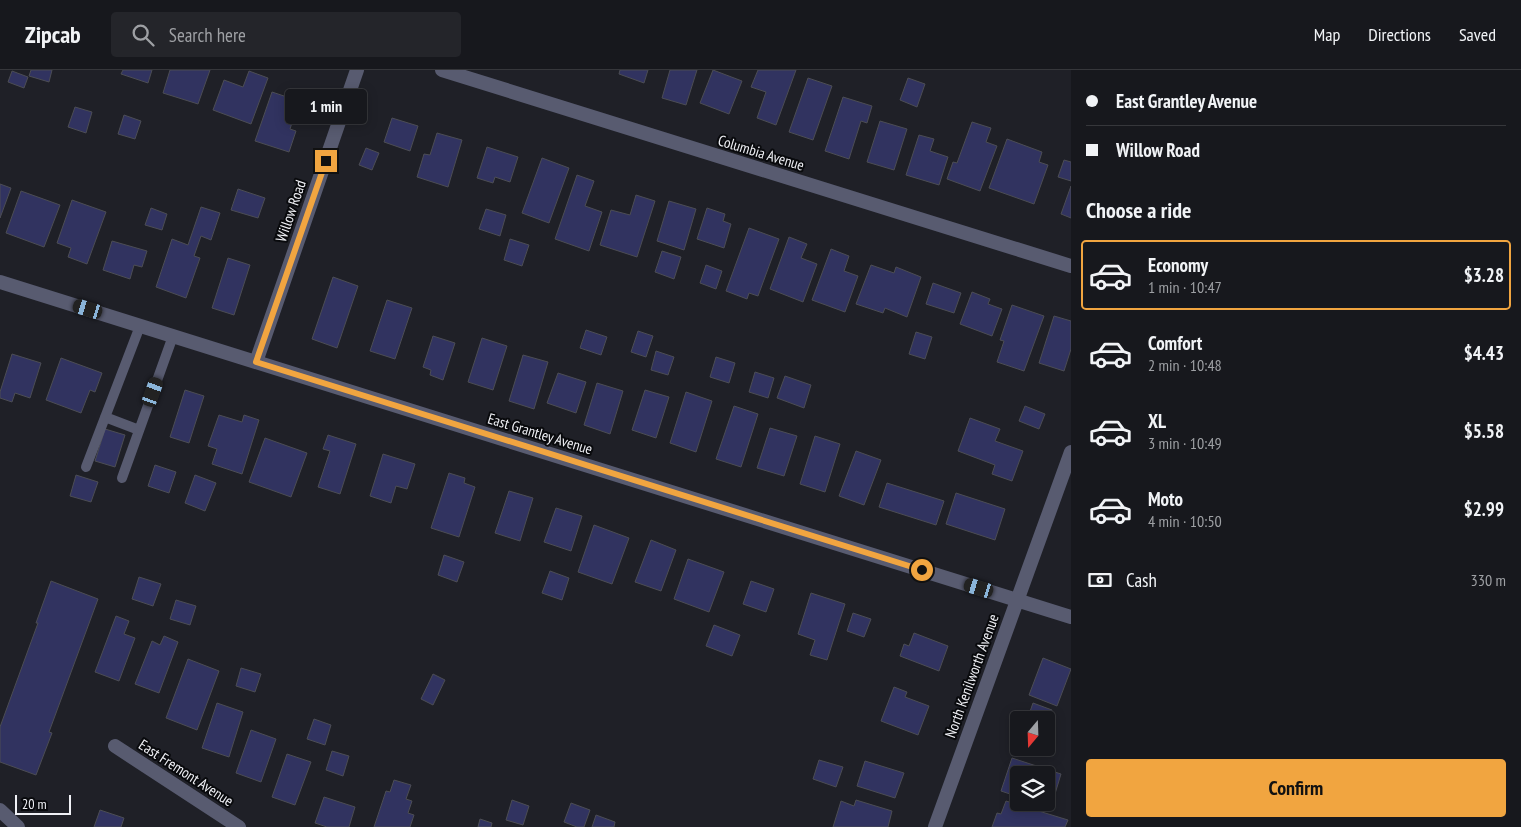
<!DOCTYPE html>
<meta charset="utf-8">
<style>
:root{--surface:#17181d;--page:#24252a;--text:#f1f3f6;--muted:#9ea0a4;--line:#36373b;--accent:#f1a540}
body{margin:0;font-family:"PT Sans Narrow",sans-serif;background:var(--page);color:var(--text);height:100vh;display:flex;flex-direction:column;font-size:19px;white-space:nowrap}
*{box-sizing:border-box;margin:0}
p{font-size:16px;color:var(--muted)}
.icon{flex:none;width:28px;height:28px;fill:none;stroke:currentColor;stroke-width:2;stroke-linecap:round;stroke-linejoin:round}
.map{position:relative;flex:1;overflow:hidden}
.details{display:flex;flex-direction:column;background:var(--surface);width:450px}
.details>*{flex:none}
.banner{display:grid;align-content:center;height:110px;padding:0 15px;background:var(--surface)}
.needle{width:32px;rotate:199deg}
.buttons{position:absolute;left:1010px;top:641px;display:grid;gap:10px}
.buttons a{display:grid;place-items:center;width:45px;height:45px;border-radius:5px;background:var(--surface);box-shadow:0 2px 12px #0003,0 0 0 1px var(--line);font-size:25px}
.scale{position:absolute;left:15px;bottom:12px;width:56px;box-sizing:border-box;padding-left:5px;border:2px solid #f0f1f6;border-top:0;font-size:14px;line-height:18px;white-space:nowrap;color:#f0f1f6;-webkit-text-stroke:4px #090a0d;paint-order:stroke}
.end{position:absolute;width:22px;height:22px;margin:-11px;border:6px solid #f1a540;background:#111;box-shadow:0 0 0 2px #111}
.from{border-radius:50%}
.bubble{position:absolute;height:35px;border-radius:5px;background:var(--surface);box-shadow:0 2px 12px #0003,0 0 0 1px var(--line);font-size:16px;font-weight:800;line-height:35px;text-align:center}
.car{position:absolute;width:15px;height:30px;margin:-15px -8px;border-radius:6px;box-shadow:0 0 4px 1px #0007;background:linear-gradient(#222 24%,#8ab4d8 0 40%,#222 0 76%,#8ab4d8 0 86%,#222 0)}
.banner b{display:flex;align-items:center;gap:18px;height:48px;font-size:19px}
.banner b+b{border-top:1px solid var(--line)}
.banner i{width:12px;height:12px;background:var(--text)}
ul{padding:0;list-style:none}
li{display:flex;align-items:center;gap:15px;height:70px;margin:0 10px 8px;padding:0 5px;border:2px solid transparent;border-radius:5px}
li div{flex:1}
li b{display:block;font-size:19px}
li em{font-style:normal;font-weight:800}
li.selected{border-color:var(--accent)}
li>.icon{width:45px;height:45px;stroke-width:1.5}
h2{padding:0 15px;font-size:22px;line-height:60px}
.pay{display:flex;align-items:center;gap:12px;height:55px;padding:0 15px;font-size:19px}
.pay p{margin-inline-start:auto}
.primary-button{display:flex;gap:10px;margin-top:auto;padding:10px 15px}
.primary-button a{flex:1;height:58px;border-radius:5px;background:var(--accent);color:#111;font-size:20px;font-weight:800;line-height:58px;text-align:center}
header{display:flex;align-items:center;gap:30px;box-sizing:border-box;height:70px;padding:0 25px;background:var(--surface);border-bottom:1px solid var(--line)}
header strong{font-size:24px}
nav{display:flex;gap:28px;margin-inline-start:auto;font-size:18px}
.search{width:350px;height:45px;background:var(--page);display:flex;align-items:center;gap:12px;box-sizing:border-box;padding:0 18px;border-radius:5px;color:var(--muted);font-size:19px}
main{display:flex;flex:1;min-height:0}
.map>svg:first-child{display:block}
</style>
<header>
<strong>Zipcab</strong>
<div class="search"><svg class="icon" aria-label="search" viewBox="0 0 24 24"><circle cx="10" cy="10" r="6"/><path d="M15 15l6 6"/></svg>Search here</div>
<nav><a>Map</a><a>Directions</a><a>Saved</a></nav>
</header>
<main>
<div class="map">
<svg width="1071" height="757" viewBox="0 0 1071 757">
<rect width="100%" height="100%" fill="#1f2027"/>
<!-- building -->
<path fill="#313360" stroke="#4c4d54" d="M31,0H52L49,12L29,6Z
M123,0H152L148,13L121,4Z
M170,0H210L198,34L163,23Z
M620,0H648L644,13L619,4Z
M670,0H697L686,35L662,28Z
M713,0L742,11L729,44L700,33Z
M758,0H796L776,55L757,48L766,22L751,17Z
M12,1L28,7L24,18L8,12Z
M249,1L268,8L251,54L213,40L224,10L243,17Z
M808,8L832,16L813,70L789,62Z
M908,8L925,14L917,37L900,30Z
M272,22L299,31L290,59L296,61L289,82L255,71Z
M843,27L872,36L867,53L861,51L849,89L825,81Z
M75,37L92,42L86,63L68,57Z
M124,45L141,51L135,69L118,64Z
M392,48L418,56L410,81L384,72Z
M880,51L907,59L894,100L867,92Z
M972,52L991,58L986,72L997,76L980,121L947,109L953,92L957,93Z
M437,63L462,70L448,117L417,107L424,84L430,85Z
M919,65L934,69L930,81L948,87L939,115L906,105Z
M1007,69L1042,82L1039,92L1048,95L1034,134L989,118Z
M487,77L518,87L510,112L495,107L493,113L477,108Z
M366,78L379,83L372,100L359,95Z
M542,88L569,98L549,153L522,143Z
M1064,90L1071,92V111L1058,107Z
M577,105L594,111L585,136L602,142L589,181L555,169Z
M0,114L11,118L0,148Z
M1071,116V148L1061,144Z
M238,119L265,128L258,148L231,140Z
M21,121L60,135L44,177L6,163Z
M636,125L655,131L637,187L600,175L611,140L630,145Z
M72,130L106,142L87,194L68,187L71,178L57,173Z
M669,131L696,139L684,180L657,171Z
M201,137L220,143L211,170L201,166L194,186L200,188L186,228L156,217L172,169L188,175Z
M151,138L167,144L162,160L145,155Z
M707,138L725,144L723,151L731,154L724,178L697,169Z
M486,139L506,145L500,166L479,159Z
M749,158L779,169L758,226L749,223L747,229L726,221Z
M789,167L807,174L801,188L817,194L803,232L770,219Z
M510,169L529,175L522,196L504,190Z
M112,171L147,181L142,197L134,195L130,209L103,200Z
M831,179L849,186L844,201L858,206L845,242L812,230Z
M662,181L681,187L674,209L655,202Z
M228,188L250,195L234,245L212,238Z
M706,195L722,201L716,219L700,213Z
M871,195L894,203L896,197L921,207L907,247L885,238L883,243L856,234Z
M333,207L358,216L337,278L312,269Z
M933,213L961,223L954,243L926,234Z
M972,222L990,229L988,234L1002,239L992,266L960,254Z
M387,230L412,238L395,289L370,281Z
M1012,235L1044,246L1024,301L997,292L1004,271L1000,270Z
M1054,246L1071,251V279L1064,301L1039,293Z
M586,260L607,267L601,285L580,278Z
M638,261L653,266L646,287L631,282Z
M916,262L932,267L925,289L909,284Z
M433,266L455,273L443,310L430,305L431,300L423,297Z
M482,268L507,276L493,320L468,312Z
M656,281L674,287L668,305L651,300Z
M12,284L41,293L30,328L15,323L12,332L0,328V322Z
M523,285L548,292L534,339L509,331Z
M716,287L735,293L729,313L710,307Z
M61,288L102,303L95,322L90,320L81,343L46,330Z
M755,302L774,308L768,328L749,322Z
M558,303L586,312L576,343L547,333Z
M785,306L811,315L804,338L777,328Z
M597,313L623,321L610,364L584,355Z
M185,320L204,326L189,373L170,367Z
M645,320L669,327L656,368L632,360Z
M686,322L712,331L696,382L670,373Z
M734,336L758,344L741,397L716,389Z
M1025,336L1045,344L1039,359L1019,351Z
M219,345L242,352L244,345L259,350L242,404L212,394L217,379L208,376Z
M970,348L1000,359L995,371L1023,381L1012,411L992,404L995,395L958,381Z
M770,358L797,366L784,406L757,398Z
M105,359L125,365L115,397L95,391Z
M328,365L356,374L340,424L318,417L330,381L323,379Z
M815,366L840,374L825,422L800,414Z
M265,368L307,383L291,427L249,412Z
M856,381L881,390L864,435L839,426Z
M383,384L415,394L407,419L396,416L391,433L370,426Z
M155,395L176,402L169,423L148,416Z
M449,403L465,408L464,413L475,417L459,467L431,458Z
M76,405L98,412L91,432L70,426Z
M195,405L216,413L205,441L185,433Z
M887,413L944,431L936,455L879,437Z
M509,421L533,428L520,471L495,463Z
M956,423L1005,439L995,470L946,454Z
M556,438L582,446L571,481L544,472Z
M594,455L629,468L612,514L578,502Z
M651,470L676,480L661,521L635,512Z
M444,485L464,492L457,512L438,505Z
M688,489L724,502L709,542L674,529Z
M550,501L569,508L562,530L542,523Z
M139,507L161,514L153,536L132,529Z
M51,511L98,529L49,662L52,663L36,705L0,692V657L38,553H36Z
M751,511L774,519L766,542L743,534Z
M811,523L845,534L827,590L810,585L815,570L798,564Z
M176,530L196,536L190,555L170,549Z
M853,543L871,549L864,567L847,561Z
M116,546L129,551L124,564L135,568L119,611L95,602Z
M714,555L740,565L732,586L706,576Z
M914,563L948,576L939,601L900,586L904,574L909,576Z
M164,566L178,572L159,623L135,614L152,571L160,575Z
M1043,588L1071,599L1057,636L1029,625Z
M188,589L219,601L197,660L166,648Z
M241,598L261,604L255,622L236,616Z
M433,604L445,610L433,635L421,629Z
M894,617L907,622L905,627L929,636L918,665L881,651Z
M217,633L243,642L229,687L202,678Z
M1033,633L1052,640L1046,656V650H1027Z
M314,649L331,655L325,675L307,669Z
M251,660L276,669L261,712L236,703Z
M332,681L349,686L343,706L326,700Z
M287,684L311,692L295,735L272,727Z
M1012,688L1061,704L1051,737L1037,732H1046V705H1019V727L1001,721Z
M819,690L843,697L836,717L813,709Z
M865,691L904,703L895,728L857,716Z
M394,710L411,715L406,729L412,731L408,743L414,745L410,757H374L386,721L390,722Z
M324,727L355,737L349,757H327L315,753Z
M512,730L529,736L523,755L506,750Z
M856,730L892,741L888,757H833L841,731L854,736Z
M1006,731L1068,750L1065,757H992L997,743L1001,744Z
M571,733L590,740L584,757H577L564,752Z
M100,740L124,748L121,757H94Z
M596,745L615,752L614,757H592Z
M480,749L492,753L491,757H478Z"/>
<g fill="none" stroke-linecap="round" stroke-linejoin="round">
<!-- service -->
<path stroke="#585b70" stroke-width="10" d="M105,347L139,360
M86,397L140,256
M122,408L173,266"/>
<!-- minor -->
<path stroke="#585b70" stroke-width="14" d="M442,0L1071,196
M0,212L1071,547
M256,292L357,0
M115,676L239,757
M0,740L18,757
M935,757L1071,382"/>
</g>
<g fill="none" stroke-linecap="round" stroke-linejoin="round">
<!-- route -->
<path stroke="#f1a540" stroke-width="6" d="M326,91L256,292L922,500"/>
</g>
<g text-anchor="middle" stroke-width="4" stroke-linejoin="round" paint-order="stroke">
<!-- street labels -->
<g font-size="15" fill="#f0f1f6" stroke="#090a0d">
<text transform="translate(761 83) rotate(17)" y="5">Columbia Avenue</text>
<text transform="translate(291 141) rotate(-71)" y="5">Willow Road</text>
<text transform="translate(540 364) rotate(17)" y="5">East Grantley Avenue</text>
<text transform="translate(972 606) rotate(-70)" y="5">North Kenilworth Avenue</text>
<text transform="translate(186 703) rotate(33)" y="5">East Fremont Avenue</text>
</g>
</g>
</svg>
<div class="buttons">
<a><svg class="needle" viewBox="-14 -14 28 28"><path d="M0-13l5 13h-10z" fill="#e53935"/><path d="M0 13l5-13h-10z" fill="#9ea0a4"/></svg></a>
<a><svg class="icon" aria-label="layers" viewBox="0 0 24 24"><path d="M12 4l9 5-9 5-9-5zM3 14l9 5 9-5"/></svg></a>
</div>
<div class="scale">20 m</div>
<i class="end from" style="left:922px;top:500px"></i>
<i class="end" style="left:326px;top:91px"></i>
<div class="bubble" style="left:285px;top:19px;width:82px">1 min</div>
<i class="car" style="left:88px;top:239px;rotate:287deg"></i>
<i class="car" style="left:153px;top:322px;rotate:20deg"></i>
<i class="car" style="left:979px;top:518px;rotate:287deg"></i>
</div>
<section class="details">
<div class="banner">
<b><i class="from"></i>East Grantley Avenue</b>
<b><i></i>Willow Road</b>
</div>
<h2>Choose a ride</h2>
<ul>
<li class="selected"><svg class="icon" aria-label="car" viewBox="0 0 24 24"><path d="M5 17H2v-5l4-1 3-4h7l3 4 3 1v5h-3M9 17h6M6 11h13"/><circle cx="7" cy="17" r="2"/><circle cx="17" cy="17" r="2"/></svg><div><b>Economy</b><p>1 min · 10:47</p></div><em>$3.28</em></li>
<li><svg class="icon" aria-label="car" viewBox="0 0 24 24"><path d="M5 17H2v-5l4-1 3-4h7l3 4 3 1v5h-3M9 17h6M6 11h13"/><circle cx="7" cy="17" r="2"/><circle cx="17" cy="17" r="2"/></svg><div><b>Comfort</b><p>2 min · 10:48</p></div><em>$4.43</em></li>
<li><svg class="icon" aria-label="car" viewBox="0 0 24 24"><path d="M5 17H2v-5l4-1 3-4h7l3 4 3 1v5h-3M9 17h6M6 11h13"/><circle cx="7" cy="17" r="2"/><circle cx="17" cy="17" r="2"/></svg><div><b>XL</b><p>3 min · 10:49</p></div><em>$5.58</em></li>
<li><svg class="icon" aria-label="car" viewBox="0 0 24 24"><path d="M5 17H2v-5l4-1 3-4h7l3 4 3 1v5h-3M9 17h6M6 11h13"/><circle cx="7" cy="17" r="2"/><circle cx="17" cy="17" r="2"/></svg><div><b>Moto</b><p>4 min · 10:50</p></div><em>$2.99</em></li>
</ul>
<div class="pay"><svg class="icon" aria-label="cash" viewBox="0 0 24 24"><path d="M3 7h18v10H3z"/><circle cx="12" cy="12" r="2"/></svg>Cash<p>330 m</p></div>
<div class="primary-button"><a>Confirm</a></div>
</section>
</main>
